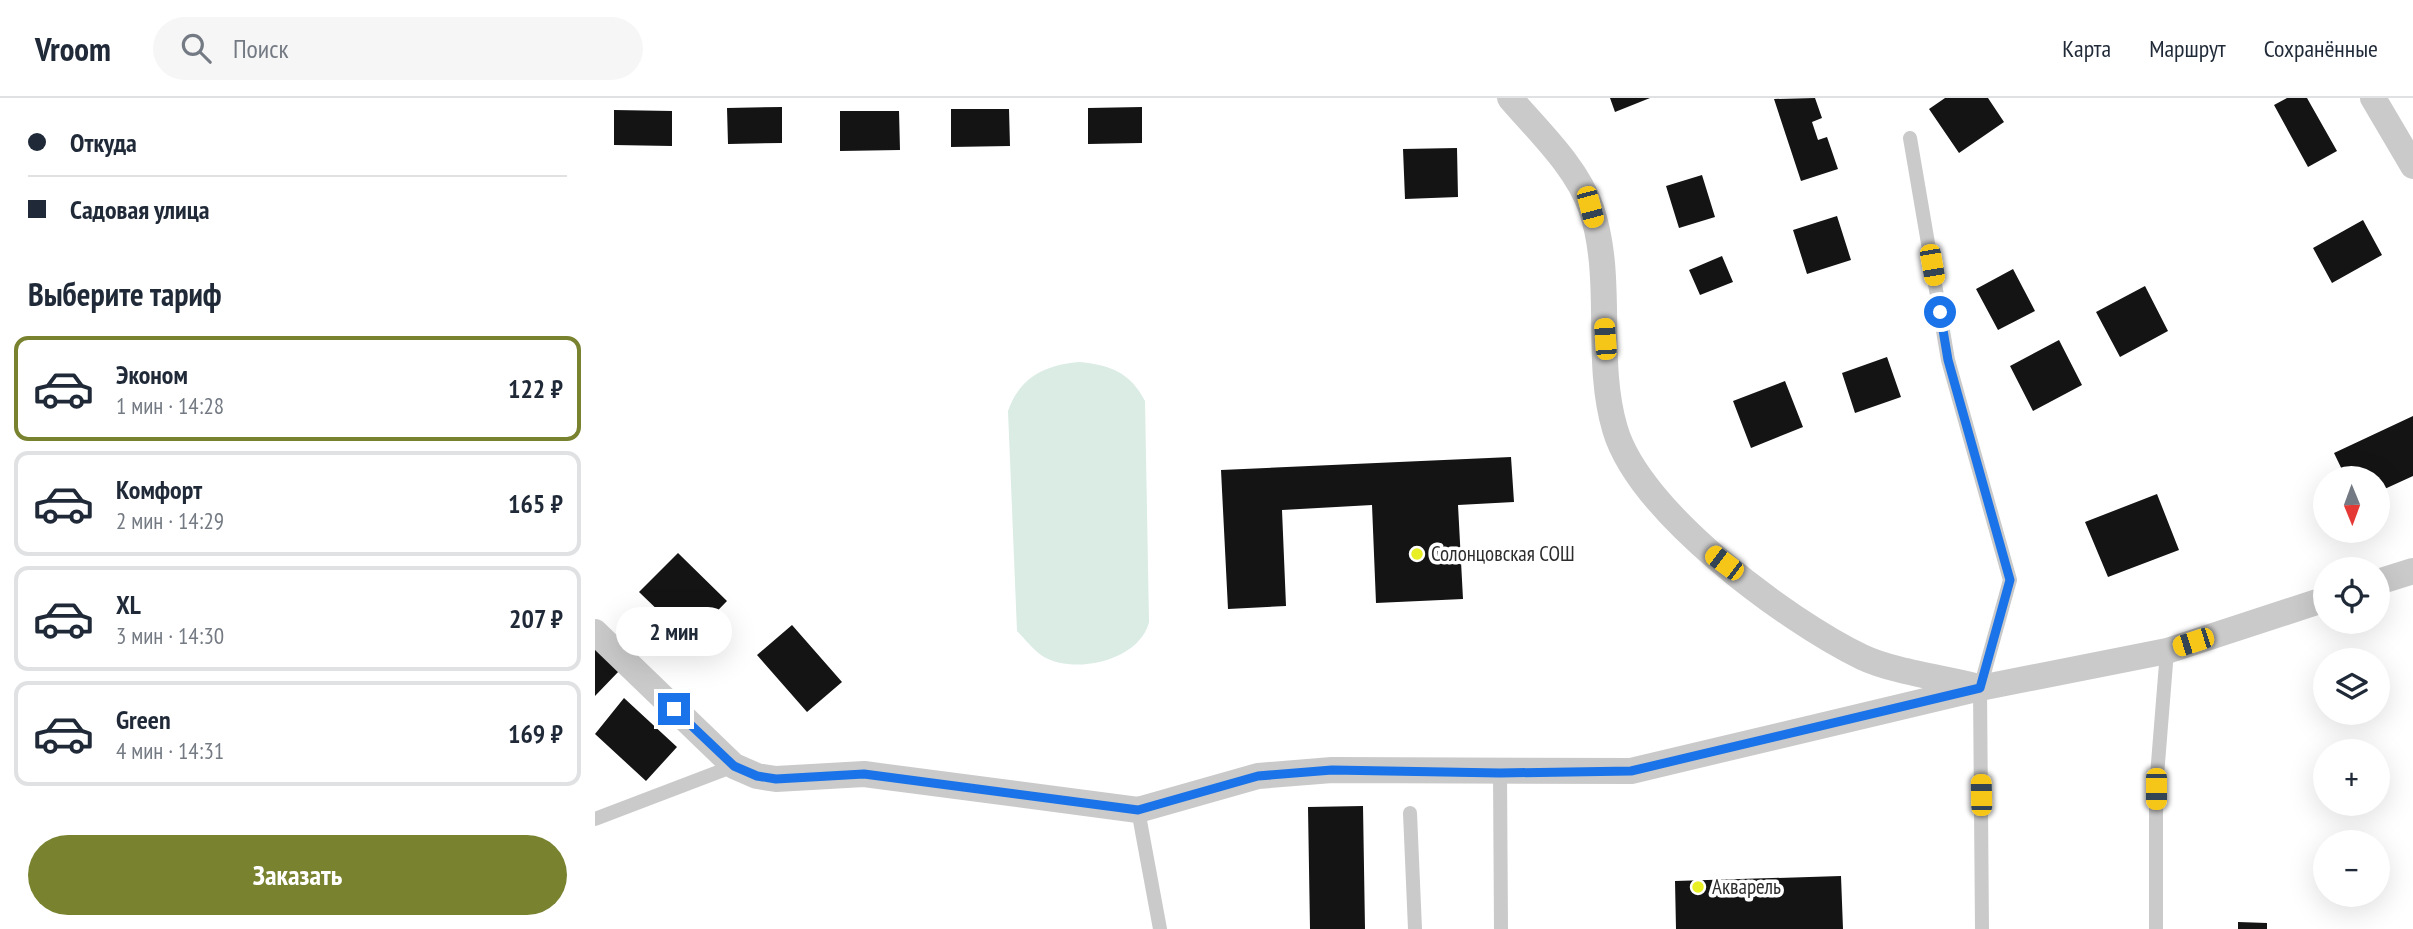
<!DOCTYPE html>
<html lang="ru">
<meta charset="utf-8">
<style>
:root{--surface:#fff;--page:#f6f6f7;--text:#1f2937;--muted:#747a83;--line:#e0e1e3;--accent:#79822f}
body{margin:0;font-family:"PT Sans Narrow",sans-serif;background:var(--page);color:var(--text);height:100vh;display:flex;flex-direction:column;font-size:26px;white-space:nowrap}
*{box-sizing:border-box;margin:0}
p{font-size:23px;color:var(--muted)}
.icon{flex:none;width:38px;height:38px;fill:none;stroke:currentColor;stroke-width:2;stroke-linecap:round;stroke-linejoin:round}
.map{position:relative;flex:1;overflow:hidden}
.drawer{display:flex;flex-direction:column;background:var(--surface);width:595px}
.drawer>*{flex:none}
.hud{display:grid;align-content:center;height:154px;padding:0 28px;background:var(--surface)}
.needle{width:46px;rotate:179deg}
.buttons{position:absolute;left:1718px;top:368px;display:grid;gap:14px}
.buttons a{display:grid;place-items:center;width:77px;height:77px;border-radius:50%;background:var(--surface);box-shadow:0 7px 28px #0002;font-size:35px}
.end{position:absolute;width:32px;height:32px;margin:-16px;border:9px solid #1a73e8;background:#fff;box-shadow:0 0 0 4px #fff}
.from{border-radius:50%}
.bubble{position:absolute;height:49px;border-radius:24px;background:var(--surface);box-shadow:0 7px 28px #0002;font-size:23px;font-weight:700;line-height:49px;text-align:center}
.car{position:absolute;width:21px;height:42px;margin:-21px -10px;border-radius:9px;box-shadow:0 0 5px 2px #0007;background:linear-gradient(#f5c518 24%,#345 0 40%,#f5c518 0 76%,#345 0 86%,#f5c518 0)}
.hud b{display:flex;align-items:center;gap:24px;height:66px;font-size:26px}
.hud b+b{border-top:2px solid var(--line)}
.hud i{width:18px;height:18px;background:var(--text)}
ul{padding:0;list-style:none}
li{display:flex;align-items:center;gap:21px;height:105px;margin:0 14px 10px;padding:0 14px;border:4px solid var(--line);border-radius:14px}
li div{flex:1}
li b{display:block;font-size:26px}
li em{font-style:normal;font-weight:700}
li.current{border-color:var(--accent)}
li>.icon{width:63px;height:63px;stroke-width:1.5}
h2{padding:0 28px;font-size:32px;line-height:84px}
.action{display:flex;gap:14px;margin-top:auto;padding:14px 28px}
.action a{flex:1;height:80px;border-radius:42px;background:var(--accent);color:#fff;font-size:28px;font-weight:700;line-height:80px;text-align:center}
header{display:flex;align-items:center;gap:42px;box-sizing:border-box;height:98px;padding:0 35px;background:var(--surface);border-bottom:2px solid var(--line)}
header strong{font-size:33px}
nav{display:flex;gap:38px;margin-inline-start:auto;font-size:24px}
.search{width:490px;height:63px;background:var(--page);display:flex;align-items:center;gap:18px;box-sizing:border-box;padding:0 24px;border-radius:38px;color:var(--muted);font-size:26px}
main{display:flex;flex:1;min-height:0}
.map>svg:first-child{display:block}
</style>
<header>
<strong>Vroom</strong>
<div class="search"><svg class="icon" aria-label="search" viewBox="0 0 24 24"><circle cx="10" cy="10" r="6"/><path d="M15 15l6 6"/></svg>Поиск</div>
<nav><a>Карта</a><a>Маршрут</a><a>Сохранённые</a></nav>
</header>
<main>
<section class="drawer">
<div class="hud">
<b><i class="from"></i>Откуда</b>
<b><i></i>Садовая улица</b>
</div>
<h2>Выберите тариф</h2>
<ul>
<li class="current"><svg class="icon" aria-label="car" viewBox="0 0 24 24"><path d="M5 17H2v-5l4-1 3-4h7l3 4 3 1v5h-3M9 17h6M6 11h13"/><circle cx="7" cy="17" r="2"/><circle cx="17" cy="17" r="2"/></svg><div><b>Эконом</b><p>1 мин · 14:28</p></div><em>122 ₽</em></li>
<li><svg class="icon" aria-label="car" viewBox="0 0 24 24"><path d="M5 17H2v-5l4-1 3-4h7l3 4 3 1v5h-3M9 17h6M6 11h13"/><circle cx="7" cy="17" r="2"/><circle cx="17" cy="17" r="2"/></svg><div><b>Комфорт</b><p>2 мин · 14:29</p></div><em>165 ₽</em></li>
<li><svg class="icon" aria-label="car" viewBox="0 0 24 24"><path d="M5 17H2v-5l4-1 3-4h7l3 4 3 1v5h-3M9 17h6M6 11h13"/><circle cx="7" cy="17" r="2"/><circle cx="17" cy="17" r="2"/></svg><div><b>XL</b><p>3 мин · 14:30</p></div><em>207 ₽</em></li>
<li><svg class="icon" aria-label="car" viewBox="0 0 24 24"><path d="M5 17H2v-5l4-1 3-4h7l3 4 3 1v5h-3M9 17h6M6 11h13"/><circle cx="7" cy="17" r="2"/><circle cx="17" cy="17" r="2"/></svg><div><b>Green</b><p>4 мин · 14:31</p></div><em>169 ₽</em></li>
</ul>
<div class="action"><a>Заказать</a></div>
</section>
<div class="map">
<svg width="1818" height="831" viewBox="0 0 1818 831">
<rect width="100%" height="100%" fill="#fff"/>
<!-- green -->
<path fill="#daece4" d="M484,264C515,267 535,274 550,303L554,524C545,562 481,577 449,559C439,553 430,541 422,533L413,313C425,279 450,267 484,264Z"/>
<!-- building -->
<path fill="#141414" d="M1015,0H1055L1020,14Z
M1220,0L1227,20L1217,24L1223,42L1232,39L1243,71L1206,83L1179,1Z
M1350,0H1393L1409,24L1364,55L1334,11Z
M1692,0H1712L1742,53L1713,69L1679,7Z
M187,9V45L133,46L132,10Z
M547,9V45L493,46V10Z
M356,11H414L415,48L356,49Z
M19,12L77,13V48L19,47Z
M245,13H304L305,52L245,53Z
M862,50L863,99L810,101L808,51Z
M1107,77L1120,119L1084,130L1071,88Z
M1242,118L1256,162L1212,176L1198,132Z
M1768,122L1787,157L1737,185L1718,150Z
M1127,158L1138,184L1105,197L1094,172Z
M1418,171L1440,213L1403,232L1381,191Z
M1550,188L1573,233L1525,259L1501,214Z
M1464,242L1487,287L1438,313L1415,268Z
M1292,259L1306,299L1260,315L1247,275Z
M1190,283L1208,329L1156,350L1138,303Z
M1818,318V378L1783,394V380H1751L1739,355Z
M916,359L919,404L863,407L868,501L781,505L777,407L687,412L691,508L633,511L626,372Z
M1562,396L1584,452L1513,479L1490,424Z
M83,455L132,503L94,542L44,494Z
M197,527L247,584L212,614L162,557Z
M0,547L25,572L0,598Z
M29,600L82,649L51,683L0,636Z
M768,708L770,831H715L713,709Z
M1246,778L1248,831H1081L1080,783Z
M1643,824L1672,825V831H1643Z"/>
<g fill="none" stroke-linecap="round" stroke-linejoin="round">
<!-- lane -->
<path stroke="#cacaca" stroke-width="14" d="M1315,40L1353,262L1415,482L1385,590L1387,831
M905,675L906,831
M543,712L565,831
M815,715L820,831
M0,721L139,668
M1561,831V690L1572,553"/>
<!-- street -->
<path stroke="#cacaca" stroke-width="26" d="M915,0C944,34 981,68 996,110C1020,181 999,260 1020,331C1044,414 1191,522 1267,559C1296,573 1348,580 1380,588
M1778,0L1818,68
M1783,484L1818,473
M0,534L139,668L162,678L181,681L269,676L543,712L663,678L737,672L1036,673L1385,590L1572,553L1731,501"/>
</g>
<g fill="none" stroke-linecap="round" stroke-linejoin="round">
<!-- route -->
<path stroke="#1a73e8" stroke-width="9" d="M79,611L139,668L162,678L181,681L269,676L543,712L663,678L737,672L905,675L1036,673L1385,590L1415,482L1353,262L1345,214"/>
</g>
<!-- markers -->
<g fill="#e8ef25" stroke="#fff" stroke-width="2.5">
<circle cx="822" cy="456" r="7"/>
<circle cx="1103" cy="789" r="7"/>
</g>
<g text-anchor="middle" stroke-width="7" stroke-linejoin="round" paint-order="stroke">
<!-- poi labels -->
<g font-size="21" fill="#2d2d2d" stroke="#fff" text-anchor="start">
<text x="836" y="463">Солонцовская СОШ</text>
<text x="1117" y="796">Акварель</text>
</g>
</g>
</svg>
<div class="buttons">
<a><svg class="needle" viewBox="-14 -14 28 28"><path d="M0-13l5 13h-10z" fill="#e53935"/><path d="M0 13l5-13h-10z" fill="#747a83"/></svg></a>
<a><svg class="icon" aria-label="locate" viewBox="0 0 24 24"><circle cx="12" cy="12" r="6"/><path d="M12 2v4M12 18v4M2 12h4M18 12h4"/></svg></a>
<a><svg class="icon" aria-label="layers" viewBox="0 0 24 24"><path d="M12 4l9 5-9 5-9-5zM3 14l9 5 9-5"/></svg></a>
<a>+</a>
<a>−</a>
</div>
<i class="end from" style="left:1345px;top:214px"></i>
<i class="end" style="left:79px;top:611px"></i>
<div class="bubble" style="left:21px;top:509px;width:116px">2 мин</div>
<i class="car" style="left:995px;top:109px;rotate:165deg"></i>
<i class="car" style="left:1337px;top:167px;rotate:170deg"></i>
<i class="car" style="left:1010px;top:241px;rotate:356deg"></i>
<i class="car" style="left:1129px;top:465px;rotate:307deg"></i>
<i class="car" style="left:1598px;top:544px;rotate:252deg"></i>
<i class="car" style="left:1561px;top:691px;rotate:180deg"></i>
<i class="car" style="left:1386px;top:697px;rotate:359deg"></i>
</div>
</main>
